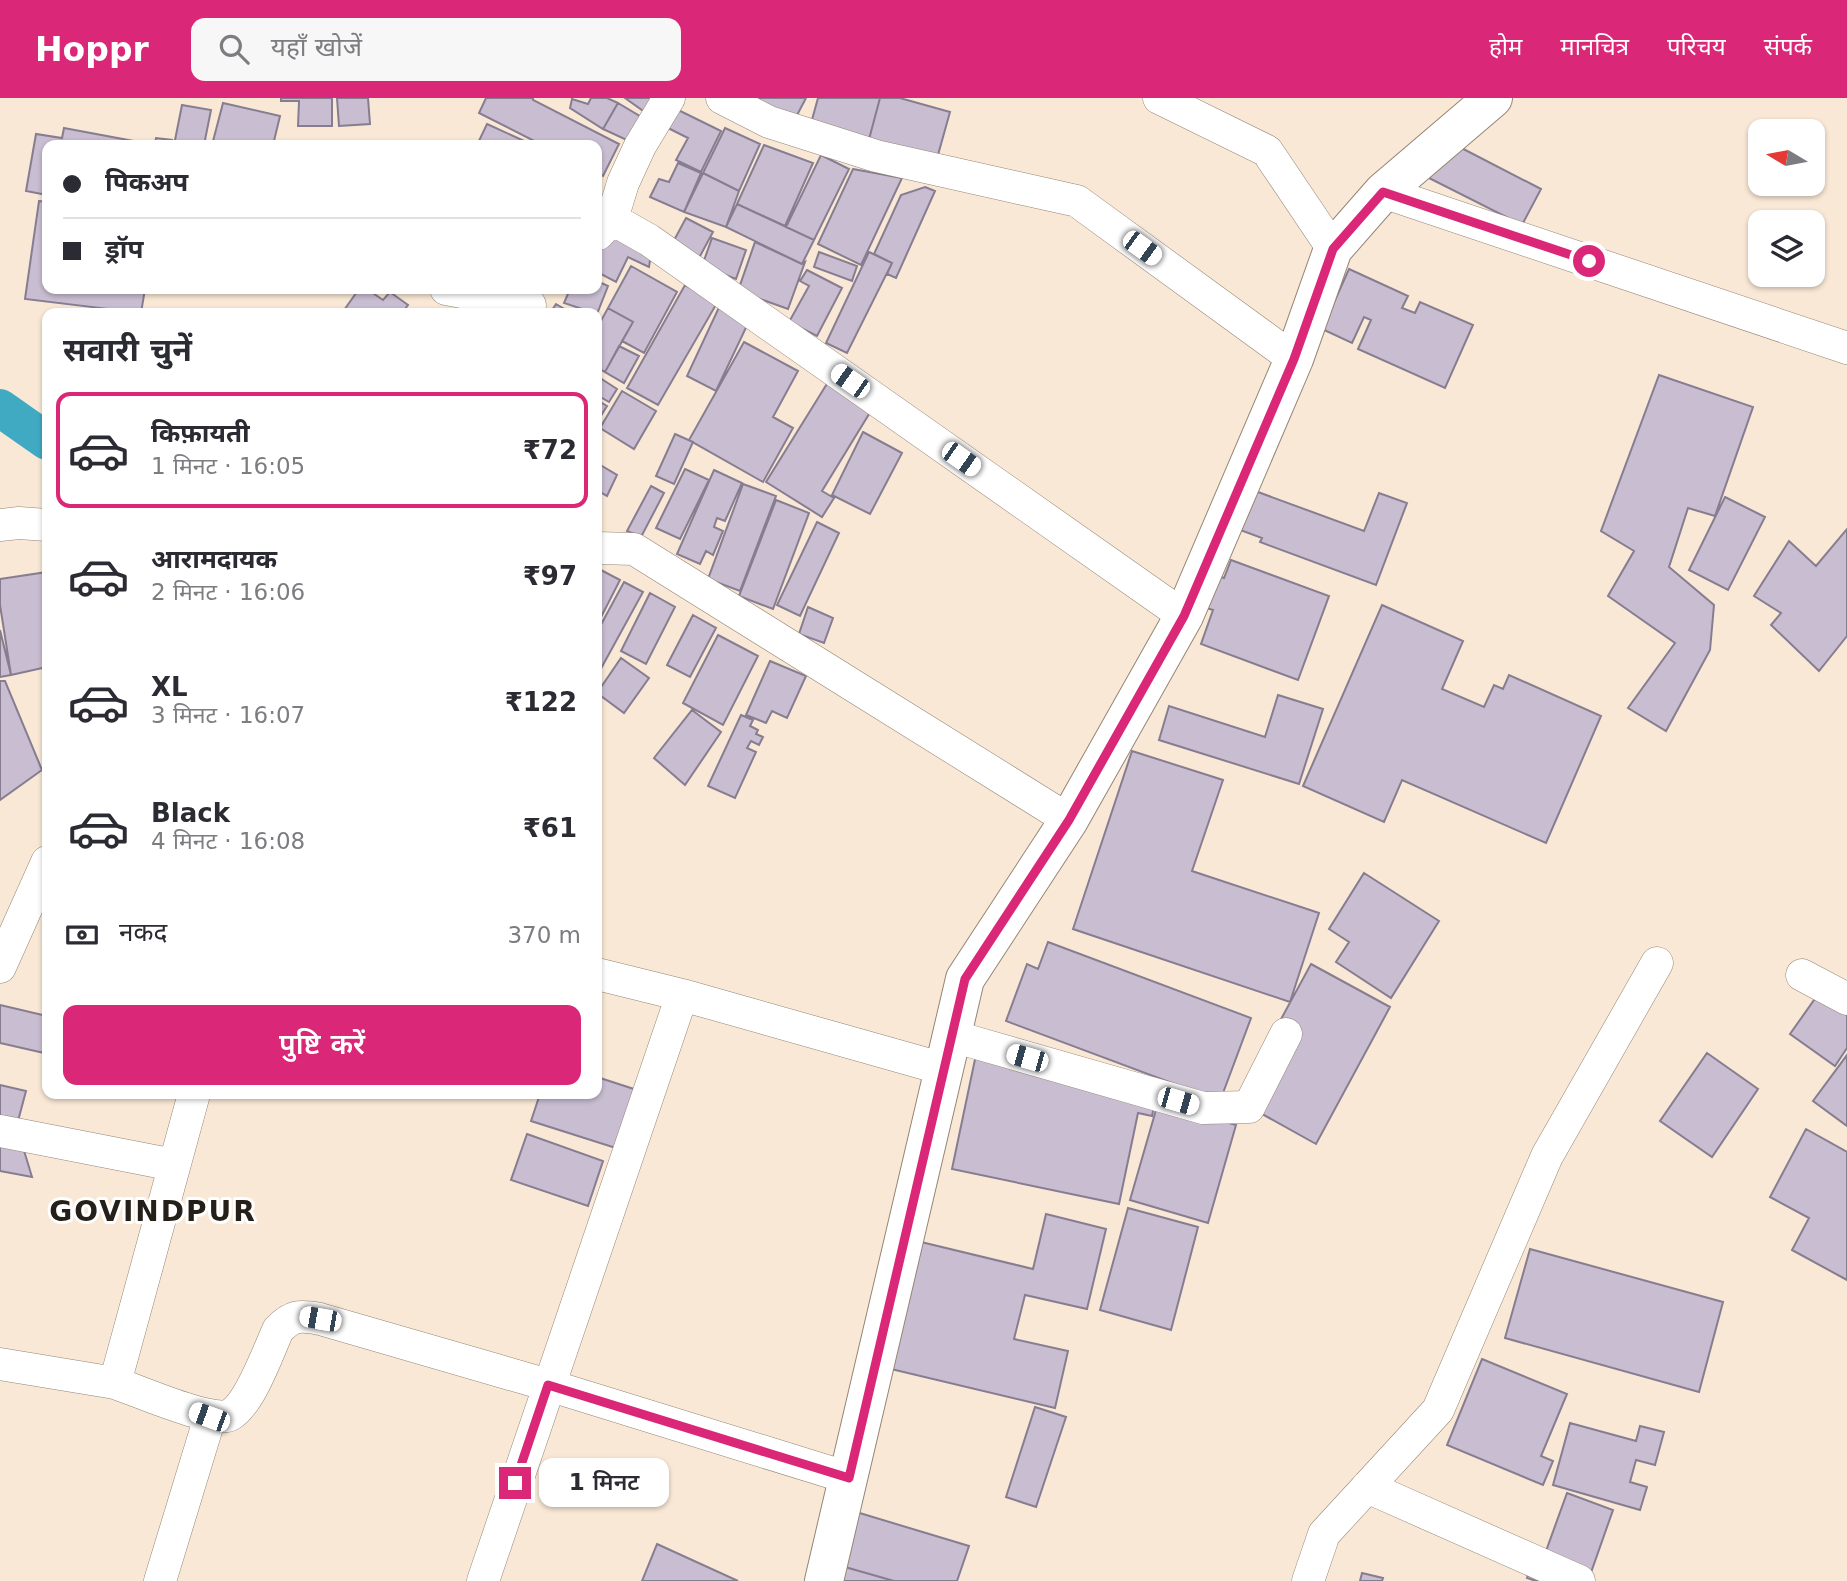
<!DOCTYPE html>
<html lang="hi">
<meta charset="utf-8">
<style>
:root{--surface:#fff;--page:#f7f7f7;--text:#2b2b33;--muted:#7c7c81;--line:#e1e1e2;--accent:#db2777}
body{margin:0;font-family:"DejaVu Sans","Noto Sans Devanagari",sans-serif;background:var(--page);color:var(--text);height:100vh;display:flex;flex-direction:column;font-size:26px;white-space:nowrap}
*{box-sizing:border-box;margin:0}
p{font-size:23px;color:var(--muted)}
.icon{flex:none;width:38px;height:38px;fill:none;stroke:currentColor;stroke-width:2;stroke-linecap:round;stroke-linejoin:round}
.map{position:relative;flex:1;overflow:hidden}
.side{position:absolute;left:42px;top:210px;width:560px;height:791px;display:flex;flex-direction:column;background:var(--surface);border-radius:14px;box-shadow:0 2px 5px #0004}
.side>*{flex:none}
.top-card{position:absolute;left:42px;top:42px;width:560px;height:154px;border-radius:14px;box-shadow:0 2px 5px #0004;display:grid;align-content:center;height:154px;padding:0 21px;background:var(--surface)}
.needle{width:46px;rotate:280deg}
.tools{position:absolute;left:1748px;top:21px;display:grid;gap:14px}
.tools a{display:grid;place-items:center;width:77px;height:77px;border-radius:14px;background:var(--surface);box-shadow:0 2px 5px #0004;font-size:35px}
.end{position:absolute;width:32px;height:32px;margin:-16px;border:9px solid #db2777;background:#fff;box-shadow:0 0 0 4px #fff}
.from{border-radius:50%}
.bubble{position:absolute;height:49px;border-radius:14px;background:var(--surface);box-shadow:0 2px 5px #0004;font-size:23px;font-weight:600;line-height:49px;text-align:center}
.car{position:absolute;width:21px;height:42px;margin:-21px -10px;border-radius:9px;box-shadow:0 0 5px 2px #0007;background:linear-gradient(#fff 24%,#345 0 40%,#fff 0 76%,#345 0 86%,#fff 0)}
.top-card b{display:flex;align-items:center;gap:24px;height:66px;font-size:26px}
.top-card b+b{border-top:2px solid var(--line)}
.top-card i{width:18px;height:18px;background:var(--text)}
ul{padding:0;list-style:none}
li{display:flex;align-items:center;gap:21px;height:116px;margin:0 14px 10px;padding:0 7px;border:4px solid transparent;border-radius:14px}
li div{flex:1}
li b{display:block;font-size:26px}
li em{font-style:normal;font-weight:600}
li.selected{border-color:var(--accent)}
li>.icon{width:63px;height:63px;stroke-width:1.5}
h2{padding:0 21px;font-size:32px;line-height:84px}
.pay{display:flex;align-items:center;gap:18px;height:77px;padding:0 21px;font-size:26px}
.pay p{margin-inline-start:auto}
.primary-button{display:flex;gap:14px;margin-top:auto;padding:14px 21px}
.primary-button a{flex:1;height:80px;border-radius:14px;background:var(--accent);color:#fff;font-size:28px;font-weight:600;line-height:80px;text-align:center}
header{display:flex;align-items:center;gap:42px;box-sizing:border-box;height:98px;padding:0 35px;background:var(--accent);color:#fff}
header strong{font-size:33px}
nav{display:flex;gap:38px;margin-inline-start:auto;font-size:24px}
.search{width:490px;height:63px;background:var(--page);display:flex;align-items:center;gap:18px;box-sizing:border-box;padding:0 24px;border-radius:14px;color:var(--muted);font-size:26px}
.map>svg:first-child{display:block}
</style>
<header>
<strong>Hoppr</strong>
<div class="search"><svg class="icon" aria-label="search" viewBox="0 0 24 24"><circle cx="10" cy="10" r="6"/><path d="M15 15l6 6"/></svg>यहाँ खोजें</div>
<nav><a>होम</a><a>मानचित्र</a><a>परिचय</a><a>संपर्क</a></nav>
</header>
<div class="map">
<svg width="1847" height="1483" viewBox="0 0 1847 1483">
<rect width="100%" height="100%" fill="#f9e8d6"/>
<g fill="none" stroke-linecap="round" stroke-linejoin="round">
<!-- canal -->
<path stroke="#40aac3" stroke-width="38" d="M0,310L47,343"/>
</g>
<!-- building -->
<path fill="#c8bdd1" stroke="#877d90" stroke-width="2" d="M281,0H332V28H298L299,3H281Z
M337,0H368L370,26L339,28Z
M486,0H533V2L619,46L603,78L597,75V47H542L479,15Z
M591,0H607L618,5L603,31L570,10L572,1L588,6Z
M625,0H652L646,15Z
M748,0H806L794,23Z
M818,0H880L868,45L810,29Z
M880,0H900L950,14L936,64L868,45Z
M223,5L280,18L273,47H212Z
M618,5L643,20L631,44L603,31Z
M182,7L211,12L204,47H174Z
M668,7L721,33L701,74L676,62L688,40L658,25Z
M487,26L533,47H477Z
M64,30L155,47L156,40L172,42V47H47V97L26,93L36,36L62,40Z
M725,30L760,46L739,93L703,75Z
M1446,42L1541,91L1522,127L1427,79Z
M764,47L813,65L785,128L737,106Z
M821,57L849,71L814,142L786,129Z
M678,65L701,75L684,114L650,99L659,81L669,84Z
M853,71L902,80L861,167L818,146Z
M703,75L739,93L726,129L684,114Z
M925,89L935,93L896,180L887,176L892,165L874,156L901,97Z
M39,103L47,104V191H145L141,215L25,201Z
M737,106L814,142L802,166L726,129Z
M686,120L713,134L699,160L672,146Z
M619,130L651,156L649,169L628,159L616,184L597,174V157Z
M712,140L746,152L736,181L702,168Z
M755,144L802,166L805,164L788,211L738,193Z
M819,154L857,168L852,183L814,169Z
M869,154L892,165L847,255L826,245Z
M631,168L677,194L644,255L622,243L633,224L608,210Z
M1349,171L1408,198L1402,210L1415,215L1420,204L1473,227L1445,290L1358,251L1371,222L1364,219L1352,245L1322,231Z
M807,172L842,190L817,238L789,224L809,188L800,183Z
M597,183L608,188L597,216L564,205L570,191H597Z
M685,187L717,205L658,307L627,290Z
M359,191H367L383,202L390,194L408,207L402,215H342Z
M721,205L751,219L716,293L687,278Z
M556,206L571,215H550Z
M608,210L633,224L605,274L597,270V230Z
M744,244L798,273L773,319L793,330L763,384L689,342Z
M619,248L639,258L624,285L605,274Z
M833,276L877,303L822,393L834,400L822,419L766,384Z
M1659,277L1753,309L1715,418L1688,410L1669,469L1714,507L1710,552L1666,633L1628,610L1675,545L1608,498L1634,453L1601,433Z
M597,278L617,291L609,304L597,297Z
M622,293L656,313L634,351L600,330Z
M597,302L607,308L597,324Z
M863,334L902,355L870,416L832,397Z
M675,336L693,344L674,386L656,378Z
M597,365L617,377L607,398L597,392Z
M685,371L709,382L680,441L656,430Z
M714,372L742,385L725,423L717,420L714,429L723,433L713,457L706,453L700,466L677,456Z
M743,386L776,398L740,493L708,481Z
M651,388L664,395L641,439L627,433Z
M1247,390L1364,433L1379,395L1407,405L1376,487L1260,444L1262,440L1232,429Z
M1725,399L1765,419L1728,492L1689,472Z
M776,402L809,415L773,511L739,498Z
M817,424L839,435L800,518L777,507Z
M1847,431V538L1819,573L1771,527L1781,515L1754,498L1789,443L1816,468Z
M1231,462L1329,498L1298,582L1201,546L1213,512L1203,509L1214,477L1224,480Z
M599,471L620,482L597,527V475Z
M47,474V569L11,577L0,507V481Z
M624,484L643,494L598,576L597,534Z
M650,495L675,509L646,566L621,553Z
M1382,507L1463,543L1442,591L1484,609L1494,587L1503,591L1509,577L1601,618L1546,745L1402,682L1384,724L1303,688Z
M808,509L833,520L824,545L799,536Z
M693,517L716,530L690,579L667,567Z
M0,532L11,577L0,579Z
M718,537L758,558L723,627L683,605Z
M621,560L649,580L624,615L597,595Z
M770,563L806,578L787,620L772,613L766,625L746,617Z
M0,583H5L42,672L0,702Z
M1278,597L1323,611L1299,686L1159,642L1169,608L1265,639Z
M692,612L721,634L685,687L654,660Z
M741,617L753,622L750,628L758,632L756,636L763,639L759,647L751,643L747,650L756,654L735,700L708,688Z
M1132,653L1223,682L1192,773L1319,815L1290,904L1073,831Z
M1364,775L1439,823L1391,900L1336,864L1349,844L1329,831Z
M1048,844L1251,920L1220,1003L1006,923L1027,866L1038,871Z
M1311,866L1390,909L1316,1046L1237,1002Z
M1819,895L1847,914V950L1835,968L1790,936Z
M0,907L47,918L44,955L0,945Z
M978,947L1159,985L1152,1018L1138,1015L1119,1106L952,1071Z
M1707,955L1758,991L1712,1059L1660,1023Z
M1847,957V1028L1813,1003Z
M597,979L640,993L622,1052L531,1023L540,996H597Z
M0,987L26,993L18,1023L0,1019Z
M1158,1005L1236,1027L1208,1125L1130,1102Z
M1806,1031L1847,1054V1182L1792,1152L1809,1120L1770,1099Z
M527,1036L603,1063L588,1108L511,1082Z
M0,1042L22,1046L32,1079L0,1073Z
M1128,1110L1198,1129L1171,1232L1100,1212Z
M1046,1116L1106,1131L1087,1211L1025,1197L1014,1241L1068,1253L1055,1310L891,1271L921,1144L1033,1171Z
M1530,1151L1723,1204L1699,1294L1505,1240Z
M1482,1261L1567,1296L1541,1358L1553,1363L1543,1387L1447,1347Z
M1035,1309L1066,1319L1036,1409L1006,1399Z
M1570,1325L1636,1343L1640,1328L1664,1334L1655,1367L1636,1362L1630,1384L1647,1389L1640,1412L1553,1387Z
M1567,1395L1613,1412L1588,1483H1536L1527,1480L1534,1462L1542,1464Z
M853,1413L969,1448L957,1483H894L838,1467Z
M657,1446L738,1483H642Z
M838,1467L894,1483H834Z
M1362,1475L1383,1480L1382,1483H1360Z"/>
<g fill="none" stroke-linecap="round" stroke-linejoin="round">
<defs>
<path id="minor" d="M722,0L769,24L876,58L1077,103L1294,261
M1159,0L1267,53L1333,151
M1383,94L1847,250
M612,121L649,142L1184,518
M598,136L612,121L623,85L640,48L669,0
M446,191L530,207
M0,427L19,425L47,427
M597,450L634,451L1069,722
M0,869L47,764
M597,876L682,897L944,971
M1802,877L1847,901
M952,938L1203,1010L1249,1009L1286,936
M0,1033L174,1067
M0,1266L115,1285L194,996
M115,1285C136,1292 213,1326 230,1317C250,1306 268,1254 278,1232C292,1217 300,1217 320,1221L548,1287L849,1380
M1367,1389L1579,1483
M160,1483L210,1319
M483,1483L682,897
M1308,1483L1324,1436L1438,1312L1547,1058L1657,865"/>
<path id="tertiary" d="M824,1483L965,881L1069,722L1184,518L1294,261L1333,151L1383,94L1493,0"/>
</defs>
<!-- minor casing -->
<use href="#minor" stroke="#948575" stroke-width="33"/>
<!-- tertiary casing -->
<use href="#tertiary" stroke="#948575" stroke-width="40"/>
<!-- minor -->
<use href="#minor" stroke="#fff" stroke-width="32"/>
<!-- tertiary -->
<use href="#tertiary" stroke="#fff" stroke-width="38"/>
</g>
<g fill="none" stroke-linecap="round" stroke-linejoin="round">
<!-- route -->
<path stroke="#db2777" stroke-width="9" d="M515,1385L548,1287L849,1380L965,881L1069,722L1184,518L1294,261L1333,151L1383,94L1589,163"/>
</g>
<g text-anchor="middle" stroke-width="6" stroke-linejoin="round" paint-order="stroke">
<!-- district labels -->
<g font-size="28" font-weight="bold" letter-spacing="2" fill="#251f19" stroke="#fff">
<text x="153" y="1123">GOVINDPUR</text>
</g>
</g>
</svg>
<div class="tools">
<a><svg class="needle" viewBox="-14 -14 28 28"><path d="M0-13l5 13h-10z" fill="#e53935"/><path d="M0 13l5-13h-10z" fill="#7c7c81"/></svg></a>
<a><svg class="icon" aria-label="layers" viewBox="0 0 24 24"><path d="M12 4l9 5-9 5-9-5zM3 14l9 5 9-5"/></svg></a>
</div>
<i class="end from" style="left:1589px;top:163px"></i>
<i class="end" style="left:515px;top:1385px"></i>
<div class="bubble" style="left:539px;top:1360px;width:130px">1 मिनट</div>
<i class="car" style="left:1142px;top:150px;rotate:126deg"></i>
<i class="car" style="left:850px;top:283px;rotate:305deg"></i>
<i class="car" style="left:961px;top:361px;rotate:125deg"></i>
<i class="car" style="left:1027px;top:960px;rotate:286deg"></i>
<i class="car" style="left:1178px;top:1003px;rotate:106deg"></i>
<i class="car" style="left:320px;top:1221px;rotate:280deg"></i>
<i class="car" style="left:209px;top:1319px;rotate:290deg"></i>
<div class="top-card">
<b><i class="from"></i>पिकअप</b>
<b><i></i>ड्रॉप</b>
</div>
<section class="side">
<h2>सवारी चुनें</h2>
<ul>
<li class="selected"><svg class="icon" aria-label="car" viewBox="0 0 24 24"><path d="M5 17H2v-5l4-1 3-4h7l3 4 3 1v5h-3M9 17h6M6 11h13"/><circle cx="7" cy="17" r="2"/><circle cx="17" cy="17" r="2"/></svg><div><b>किफ़ायती</b><p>1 मिनट · 16:05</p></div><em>₹72</em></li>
<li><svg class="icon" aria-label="car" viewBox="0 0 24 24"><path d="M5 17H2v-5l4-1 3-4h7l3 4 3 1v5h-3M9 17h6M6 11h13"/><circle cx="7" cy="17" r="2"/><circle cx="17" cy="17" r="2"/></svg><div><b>आरामदायक</b><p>2 मिनट · 16:06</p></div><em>₹97</em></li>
<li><svg class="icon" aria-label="car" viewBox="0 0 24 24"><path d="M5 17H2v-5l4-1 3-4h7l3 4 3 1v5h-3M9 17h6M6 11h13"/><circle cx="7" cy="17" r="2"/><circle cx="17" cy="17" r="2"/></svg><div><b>XL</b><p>3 मिनट · 16:07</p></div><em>₹122</em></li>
<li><svg class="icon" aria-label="car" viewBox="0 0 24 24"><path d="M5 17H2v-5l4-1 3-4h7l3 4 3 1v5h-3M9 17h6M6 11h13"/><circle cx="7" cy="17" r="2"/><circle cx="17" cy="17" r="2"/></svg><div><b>Black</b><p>4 मिनट · 16:08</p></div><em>₹61</em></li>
</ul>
<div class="pay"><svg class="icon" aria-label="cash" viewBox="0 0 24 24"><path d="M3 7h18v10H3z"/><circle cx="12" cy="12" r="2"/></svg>नकद<p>370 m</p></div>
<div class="primary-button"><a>पुष्टि करें</a></div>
</section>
</div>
